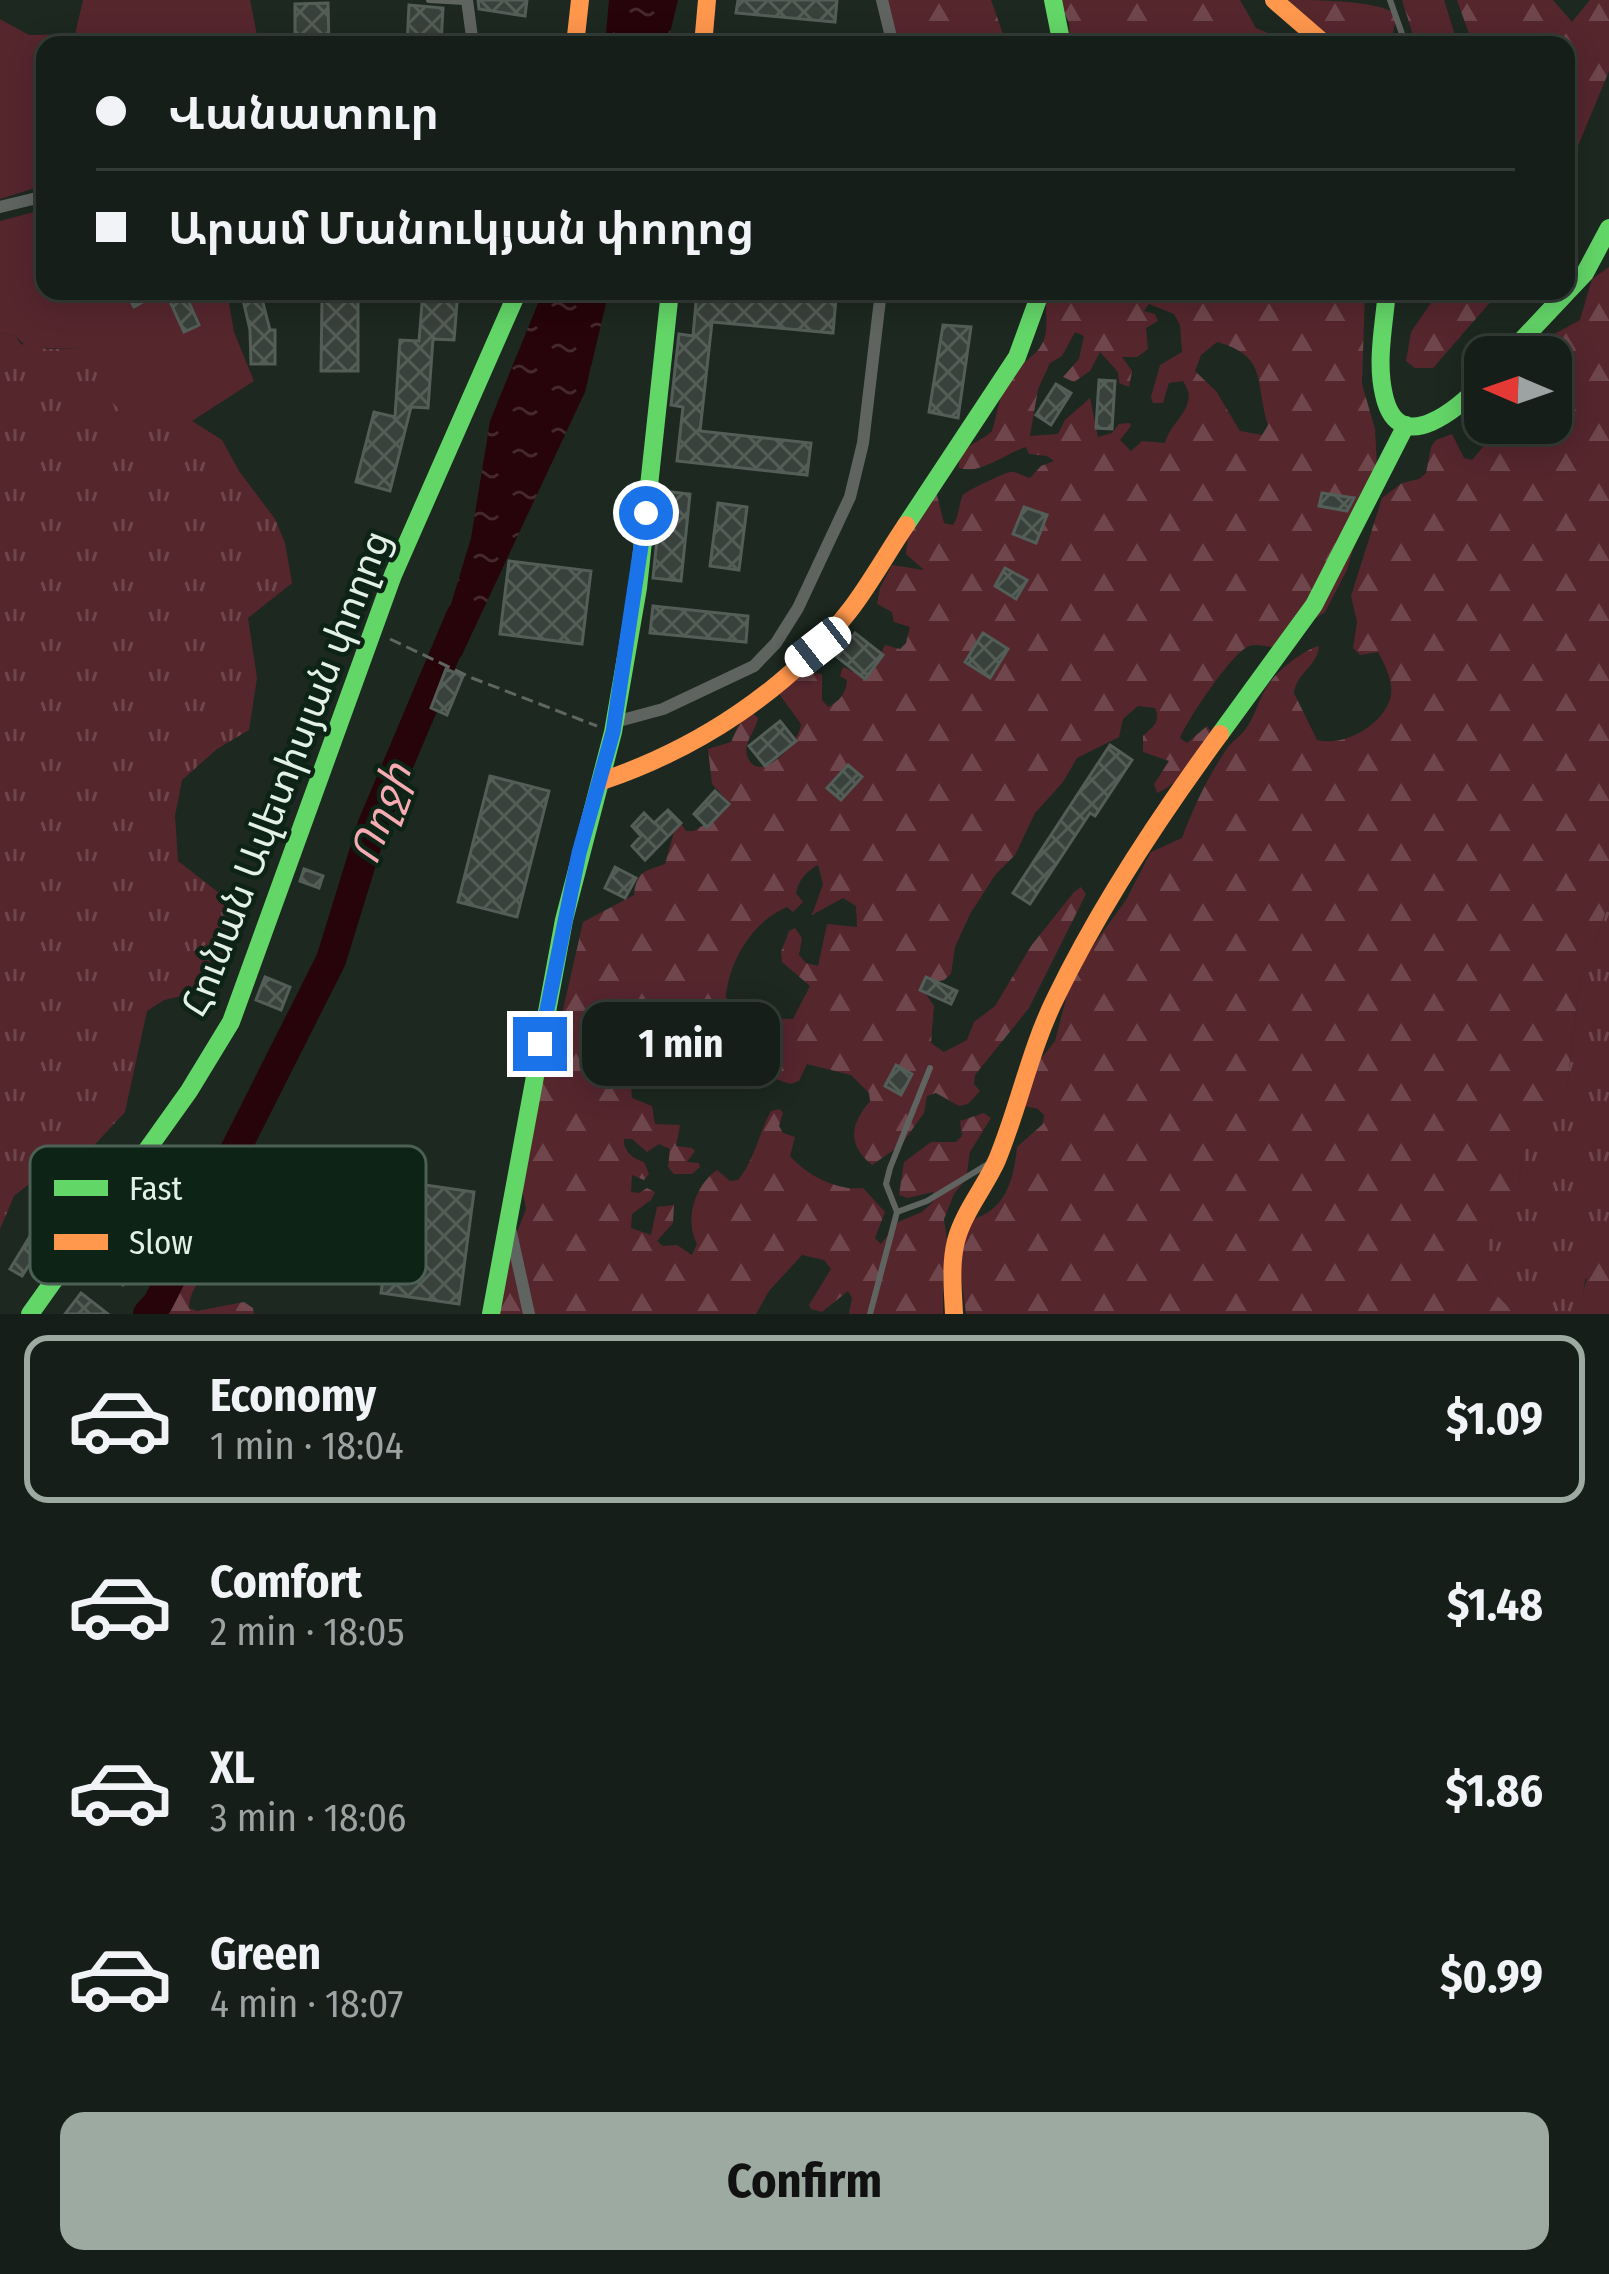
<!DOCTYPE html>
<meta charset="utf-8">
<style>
:root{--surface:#151e18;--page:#222b25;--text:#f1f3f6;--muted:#9da2a2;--line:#343c37;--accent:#9daaa1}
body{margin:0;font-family:"Fira Sans Condensed","Noto Sans Armenian",sans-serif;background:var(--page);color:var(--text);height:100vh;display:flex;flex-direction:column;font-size:45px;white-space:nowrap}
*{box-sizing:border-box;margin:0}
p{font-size:39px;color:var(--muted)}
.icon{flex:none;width:66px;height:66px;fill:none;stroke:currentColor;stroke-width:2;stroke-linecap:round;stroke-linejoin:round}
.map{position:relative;height:1314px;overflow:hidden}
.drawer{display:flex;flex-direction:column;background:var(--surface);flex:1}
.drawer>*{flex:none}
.hud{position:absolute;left:36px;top:36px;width:1539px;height:264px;border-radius:24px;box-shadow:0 6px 30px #0003,0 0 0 3px var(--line);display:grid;align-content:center;height:264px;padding:0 60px;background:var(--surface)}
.needle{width:78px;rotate:272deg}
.controls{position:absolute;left:1464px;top:336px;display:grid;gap:24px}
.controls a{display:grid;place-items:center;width:108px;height:108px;border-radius:24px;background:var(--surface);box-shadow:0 6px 30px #0003,0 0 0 3px var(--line);font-size:60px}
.end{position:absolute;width:54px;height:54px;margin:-27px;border:15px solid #1a73e8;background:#fff;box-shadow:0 0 0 6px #fff}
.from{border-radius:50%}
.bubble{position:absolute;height:84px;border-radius:24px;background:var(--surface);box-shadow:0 6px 30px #0003,0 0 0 3px var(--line);font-size:39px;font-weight:700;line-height:84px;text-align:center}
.car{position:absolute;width:36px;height:72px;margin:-36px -18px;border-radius:15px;box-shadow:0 0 9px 3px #0007;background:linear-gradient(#fff 24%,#345 0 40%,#fff 0 76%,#345 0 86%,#fff 0)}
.hud b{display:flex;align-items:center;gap:42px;height:114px;font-size:45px}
.hud b+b{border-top:3px solid var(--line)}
.hud i{width:30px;height:30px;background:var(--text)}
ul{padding:21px 0 0;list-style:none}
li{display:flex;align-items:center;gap:36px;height:168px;margin:0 24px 18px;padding:0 36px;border:6px solid transparent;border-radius:24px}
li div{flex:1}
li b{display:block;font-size:45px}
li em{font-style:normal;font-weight:700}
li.selected{border-color:var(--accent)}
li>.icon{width:108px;height:108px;stroke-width:1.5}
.primary-button{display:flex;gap:24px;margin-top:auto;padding:24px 60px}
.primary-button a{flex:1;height:138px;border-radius:24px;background:var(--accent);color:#111;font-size:48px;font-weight:700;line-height:138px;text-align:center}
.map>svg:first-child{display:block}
</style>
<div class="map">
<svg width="1609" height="1314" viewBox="0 0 1609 1314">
<defs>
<pattern id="grass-tufts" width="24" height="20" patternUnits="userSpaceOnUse" patternTransform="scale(3)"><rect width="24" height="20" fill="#56262d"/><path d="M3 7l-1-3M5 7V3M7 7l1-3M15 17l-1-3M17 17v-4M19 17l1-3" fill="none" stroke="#6e464b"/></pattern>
<pattern id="forest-firs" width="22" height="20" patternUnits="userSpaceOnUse" patternTransform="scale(3)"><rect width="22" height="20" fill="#56262d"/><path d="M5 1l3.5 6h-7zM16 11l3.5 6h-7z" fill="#6e464b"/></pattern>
<pattern id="water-ripples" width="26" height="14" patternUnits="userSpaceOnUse" patternTransform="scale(3)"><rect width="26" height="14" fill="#260409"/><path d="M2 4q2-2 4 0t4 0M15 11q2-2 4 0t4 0" fill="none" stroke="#45292d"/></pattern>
<pattern id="building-cross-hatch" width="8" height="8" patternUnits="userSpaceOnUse" patternTransform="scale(3)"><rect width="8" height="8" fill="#38413b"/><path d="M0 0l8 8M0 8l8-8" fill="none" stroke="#555d57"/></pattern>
</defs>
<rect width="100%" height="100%" fill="#1c2820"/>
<!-- grass -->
<path fill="url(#grass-tufts)" d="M0,333L15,336L21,344L47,349H84L99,374L175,421H192L222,440L239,471L275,519L285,543L292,583L248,618L257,678L249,730L217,749L182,780L175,816L178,861L223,896L229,913L230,932L223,960L213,975L182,996L164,1000L147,1011L125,1112L73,1168L29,1184L14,1196L0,1229Z
M1609,903V1250L1585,1280L1581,1314H1515L1492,1290L1486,1273V1246L1498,1213L1518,1185L1523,1153L1567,1085L1580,981Z"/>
<!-- forest -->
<path fill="url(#forest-firs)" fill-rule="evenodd" d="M884,0H991L1007,45H900Z
M1059,0H1240L1256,28L1296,45H1070L1069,23Z
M1288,0C1318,0 1375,0 1397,14L1393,33L1398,45H1335Z
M1402,0H1444L1458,45H1416Z
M1457,0H1553L1572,22L1590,0H1609V71L1566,175V45H1473Z
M1609,267V903L1580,981L1567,1085L1523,1153L1518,1185L1498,1213L1486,1246V1273L1492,1290L1515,1314H966L959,1259L970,1220C1006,1211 1014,1179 1017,1147L1043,1124L1044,1115L1038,1109L1021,1105L1031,1071L1055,1041L1069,987L1092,947L1126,900L1151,852L1182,838C1194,806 1208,776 1228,747C1234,740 1242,735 1247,727C1256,714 1259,698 1268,685C1277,671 1303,650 1319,646C1317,667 1297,672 1294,693L1317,740C1343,747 1382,726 1390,699C1395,684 1385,665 1378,652L1360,655L1353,648L1357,622L1351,596L1382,498L1402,483L1419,479L1426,473L1431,447L1436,440L1452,434L1464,458L1472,460L1503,423H1551V357H1529L1545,339L1580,320L1592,279Z
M1047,291H1365L1362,384L1375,429L1377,466L1347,570L1325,612L1272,647C1262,646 1253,642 1244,649C1227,661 1188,719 1180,738L1187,743L1207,726L1212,733C1198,755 1183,782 1157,793L1154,784L1169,761L1143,752V736C1153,726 1161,723 1155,708L1138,706L1123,719L1119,737L1077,758L1063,782L1035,813L1015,855L995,875L970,914L955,947L951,974L944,980L927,984L924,991L934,1006L931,1043L944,1052L967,1040L974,1022L995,1006L1031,946L1074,892L1081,887L1086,894L1029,1008L975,1075L974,1084L980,1091L968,1104L959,1106L936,1093L927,1096L924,1113L901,1145L872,1165C846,1143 851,1124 870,1101L869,1093L851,1075L807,1064L799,1081L790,1084L773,1078L764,1055L736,1056L704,1043L696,1049L689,1076L672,1056L611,1059L614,1070L630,1076L632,1098L652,1106L655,1124L680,1125L676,1146L692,1148L695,1151L687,1162L699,1163L700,1167L692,1174H674L668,1167L670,1149L659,1144L647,1152L632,1139H624C623,1151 633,1159 644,1162L649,1174L644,1180L632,1175L631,1192L639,1193L647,1188L655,1192L651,1200L632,1214L631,1228L651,1235L657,1207L674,1205L673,1223L657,1241L663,1246L677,1245L692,1255L697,1244C684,1220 695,1185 717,1170L730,1181L738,1180C754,1161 759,1133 771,1111L780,1109L783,1113L779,1126L783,1133L795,1137L790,1156C807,1175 836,1191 863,1188L885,1212L875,1238L881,1244L898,1222L922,1212L934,1201L933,1192L908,1198L899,1195L904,1162L931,1142H956L962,1136L960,1121L984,1113L991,1118L970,1152L966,1179L954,1194L944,1219L949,1255L943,1274V1314H849L852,1298L848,1291L822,1312L811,1309L809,1305L831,1269L824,1260L802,1255L769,1291L756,1314H498L510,1250L526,1209L521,1183L540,1080L554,1049L583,922L634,895C637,870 644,872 665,864L674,832L681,823L686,831H694L723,813V796L712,784L708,749L731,742L738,726L751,712L758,718C756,730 743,743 747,755C757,788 800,743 801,724L775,688L797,670L822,674V700L828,707C839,702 847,692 847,680L840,676L843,667C849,669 853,673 859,674C878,678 879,655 885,645L900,649L906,643L910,627L894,622L892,612L877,604L880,588L892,565L924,570L906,554L908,536L928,497L937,495L944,523L953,525C960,515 958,505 963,495C966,491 1004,473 1010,472C1015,471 1024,476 1030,478L1041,466L1054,461L1047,456L1029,454L1026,447C1005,453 981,475 959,468C958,445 979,444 992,431C999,410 1000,384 1018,368C1028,358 1038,354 1044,340C1049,326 1044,306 1047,291ZM1149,304L1174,314L1180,325L1182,352L1160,365L1151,397L1153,403H1163L1169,383L1183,381C1201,406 1171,420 1165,443L1142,441L1131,451L1120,440L1131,426L1130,423L1119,424L1112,433L1098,437L1090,398L1065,420L1058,434L1030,436L1038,389L1050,363L1062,356L1075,332L1084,336L1079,359L1063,377L1074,382L1090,371L1100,352L1118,372L1119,383L1129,387L1132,371L1122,357H1137L1148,349L1146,328L1158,321L1155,314L1144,311ZM1217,342C1268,356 1255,382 1268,425L1262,435L1240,431L1216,391L1195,371L1201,355ZM818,865L823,884L812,915L843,898L856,906L857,927L827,924L818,966L806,963L799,955L802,938L795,928L789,931L781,952L782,962L810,986L793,1019C764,1020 751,1010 726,998C728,962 753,921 787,907L793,912L803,902L796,893C799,879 807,871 818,865Z
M1439,291H1500L1433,368H1415L1406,361L1411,332Z
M213,1233C225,1262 189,1280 189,1308L197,1311L244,1302L253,1308L254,1314H147C159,1277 160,1282 193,1268L205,1239Z
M1609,1250V1314H1581C1584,1287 1585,1266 1609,1250Z"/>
<!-- garden -->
<path fill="#56262d" d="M83,0H250L259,45H45V185L0,199V19L29,35L75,34Z
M45,209V291H227L234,332L254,381L192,421L132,423L113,403L84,349L28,348L15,336L0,333V221Z"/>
<!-- water -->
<path fill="url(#water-ripples)" d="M609,0H678L667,45H605Z
M543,291H609L585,392L461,657L438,647L471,538L490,421Z"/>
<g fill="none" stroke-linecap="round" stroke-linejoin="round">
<!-- river -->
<path stroke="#260409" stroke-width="30" d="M148,1314L158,1303L331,960L373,824L461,616"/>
</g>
<!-- building -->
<path fill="url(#building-cross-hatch)" stroke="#545e58" stroke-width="3" d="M478,0H527L525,16L479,9Z
M738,0H837L835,22L736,13Z
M328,3L329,45H295V4Z
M409,5L443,8L441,45H407Z
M125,291H162L134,307Z
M184,291L199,325L184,332L168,297Z
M241,291H260L270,330H275V364H251L250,330Z
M423,291H458L454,340L433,339L428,408L411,407L390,491L356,482L374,412L395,417L400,340L419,341Z
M697,291H762L836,298L833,333L712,322L700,431L811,443L807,475L677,461L683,407L671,405L679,334L693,336Z
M322,297H358V371H321Z
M943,325L971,327L958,418L929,412Z
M1099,380L1115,381L1112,429L1096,428Z
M1056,384L1071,393L1051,425L1036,415Z
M662,491L690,494L681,581L653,578Z
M1322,493L1334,495L1354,498L1347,511L1319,506Z
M718,503L747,507L739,570L710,566Z
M1024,507L1047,515L1036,543L1013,534Z
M509,561L591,571L582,644L500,634Z
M1005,568L1027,580L1016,599L995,586Z
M653,606L748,616L746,642L650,633Z
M855,633L883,655L865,679L837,657Z
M983,633L1008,649L990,678L965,662Z
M446,669L463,676L447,715L431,708Z
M780,721L796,741L765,766L749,746Z
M1110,745L1132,760L1095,816L1090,813L1030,904L1013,893Z
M848,765L862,777L841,800L827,788Z
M490,776L549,791L517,917L458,902Z
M715,791L729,804L707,827L694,814Z
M668,810L681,823L645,860L632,846L641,836L632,826L644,813L654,823Z
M615,867L636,878L625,898L605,888Z
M304,869L323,876L319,888L300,881Z
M265,977L290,987L281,1010L256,1000Z
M926,977L957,991L951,1004L920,990Z
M896,1065L912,1074L901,1095L885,1086Z
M397,1181L474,1192L459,1304L381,1293Z
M160,1184L187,1205L123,1285L96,1264Z
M38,1223L51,1231L22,1276L10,1269Z
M81,1293L108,1314H65Z"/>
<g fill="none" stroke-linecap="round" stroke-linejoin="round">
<!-- path -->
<path stroke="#606561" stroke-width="3" stroke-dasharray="12 6" stroke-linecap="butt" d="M390,639L472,678L597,726"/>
<!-- lane -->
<path stroke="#606461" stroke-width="6" d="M429,0L464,2
M1390,0L1406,45
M930,1068L890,1168L886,1184L897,1212L927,1201L988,1164
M870,1314L897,1212"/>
<!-- street -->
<path stroke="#606461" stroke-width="12" d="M467,0L472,37L477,45
M882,0L893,45
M0,207L45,196
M615,722L663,709L754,666L776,643L798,608L850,497L863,443L881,291
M510,1228L529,1314"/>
<!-- fast -->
<path stroke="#63d668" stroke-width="18" d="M1053,0L1062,45
M1387,291C1384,325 1376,362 1384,395C1399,462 1462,405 1485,380
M1506,357L1585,273L1609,228
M906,525L1017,357L1041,291
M1220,734L1314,605L1406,425
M30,1314L189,1091L231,1022L393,575L518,291
M491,1314L564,920L613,732L638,588L670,291"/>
<!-- slow -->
<path stroke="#ff974d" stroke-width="18" d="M1274,0L1326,45
M575,45L580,0
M703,45L707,0
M602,781C697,749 788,690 850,610C870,584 887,553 906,525
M954,1314C953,1290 950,1265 956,1241C963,1213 985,1187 997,1160C1019,1107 1030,1049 1056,997C1101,904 1159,817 1220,734"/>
</g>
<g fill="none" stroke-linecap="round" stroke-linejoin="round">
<!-- route -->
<path stroke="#1a73e8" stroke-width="15" d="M540,1044L579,853L613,732L646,513"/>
</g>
<g text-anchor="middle" stroke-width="9" stroke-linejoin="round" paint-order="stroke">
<!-- street labels -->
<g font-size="39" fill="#e3f0e7" stroke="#0d2316">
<text transform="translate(285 773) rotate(-69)" y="14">Հունան Ավետիսյան փողոց</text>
</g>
<!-- water labels -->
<g font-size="42" font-style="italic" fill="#f7aab2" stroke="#0d2316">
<text transform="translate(380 813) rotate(-70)" y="15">Ողջի</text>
</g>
</g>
<!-- legend -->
<rect x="30" y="1146" width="396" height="138" rx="18" fill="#0d2316" stroke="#4d6055" stroke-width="3"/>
<rect x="54" y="1180" width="54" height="16" fill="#63d668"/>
<rect x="54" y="1234" width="54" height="16" fill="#ff974d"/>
<g font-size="33" fill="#e3f0e7">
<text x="129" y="1200">Fast</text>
<text x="129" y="1254">Slow</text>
</g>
</svg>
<div class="controls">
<a><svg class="needle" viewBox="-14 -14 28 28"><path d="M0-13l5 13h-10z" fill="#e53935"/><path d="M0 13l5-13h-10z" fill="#9da2a2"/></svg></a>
</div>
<i class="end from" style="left:646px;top:513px"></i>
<i class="end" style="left:540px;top:1044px"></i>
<div class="bubble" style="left:582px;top:1002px;width:198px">1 min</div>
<i class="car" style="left:818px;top:647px;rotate:232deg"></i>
<div class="hud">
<b><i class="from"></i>Վանատուր</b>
<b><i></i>Արամ Մանուկյան փողոց</b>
</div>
</div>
<section class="drawer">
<ul>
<li class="selected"><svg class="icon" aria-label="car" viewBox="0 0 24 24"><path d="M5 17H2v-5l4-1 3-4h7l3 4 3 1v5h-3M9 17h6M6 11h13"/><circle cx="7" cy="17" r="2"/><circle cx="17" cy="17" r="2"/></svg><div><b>Economy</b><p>1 min · 18:04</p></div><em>$1.09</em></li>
<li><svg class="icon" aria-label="car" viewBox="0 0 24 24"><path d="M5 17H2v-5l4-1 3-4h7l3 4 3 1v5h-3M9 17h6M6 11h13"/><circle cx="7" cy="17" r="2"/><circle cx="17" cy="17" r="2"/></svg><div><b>Comfort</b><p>2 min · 18:05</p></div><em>$1.48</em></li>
<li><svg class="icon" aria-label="car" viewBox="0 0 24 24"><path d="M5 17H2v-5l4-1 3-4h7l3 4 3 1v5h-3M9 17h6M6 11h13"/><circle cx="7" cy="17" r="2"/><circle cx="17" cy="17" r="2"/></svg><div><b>XL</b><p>3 min · 18:06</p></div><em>$1.86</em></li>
<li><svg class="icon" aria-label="car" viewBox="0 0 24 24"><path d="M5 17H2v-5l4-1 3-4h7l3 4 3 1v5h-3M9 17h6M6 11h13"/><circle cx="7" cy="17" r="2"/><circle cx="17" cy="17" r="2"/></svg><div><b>Green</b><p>4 min · 18:07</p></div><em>$0.99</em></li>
</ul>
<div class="primary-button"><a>Confirm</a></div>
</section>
